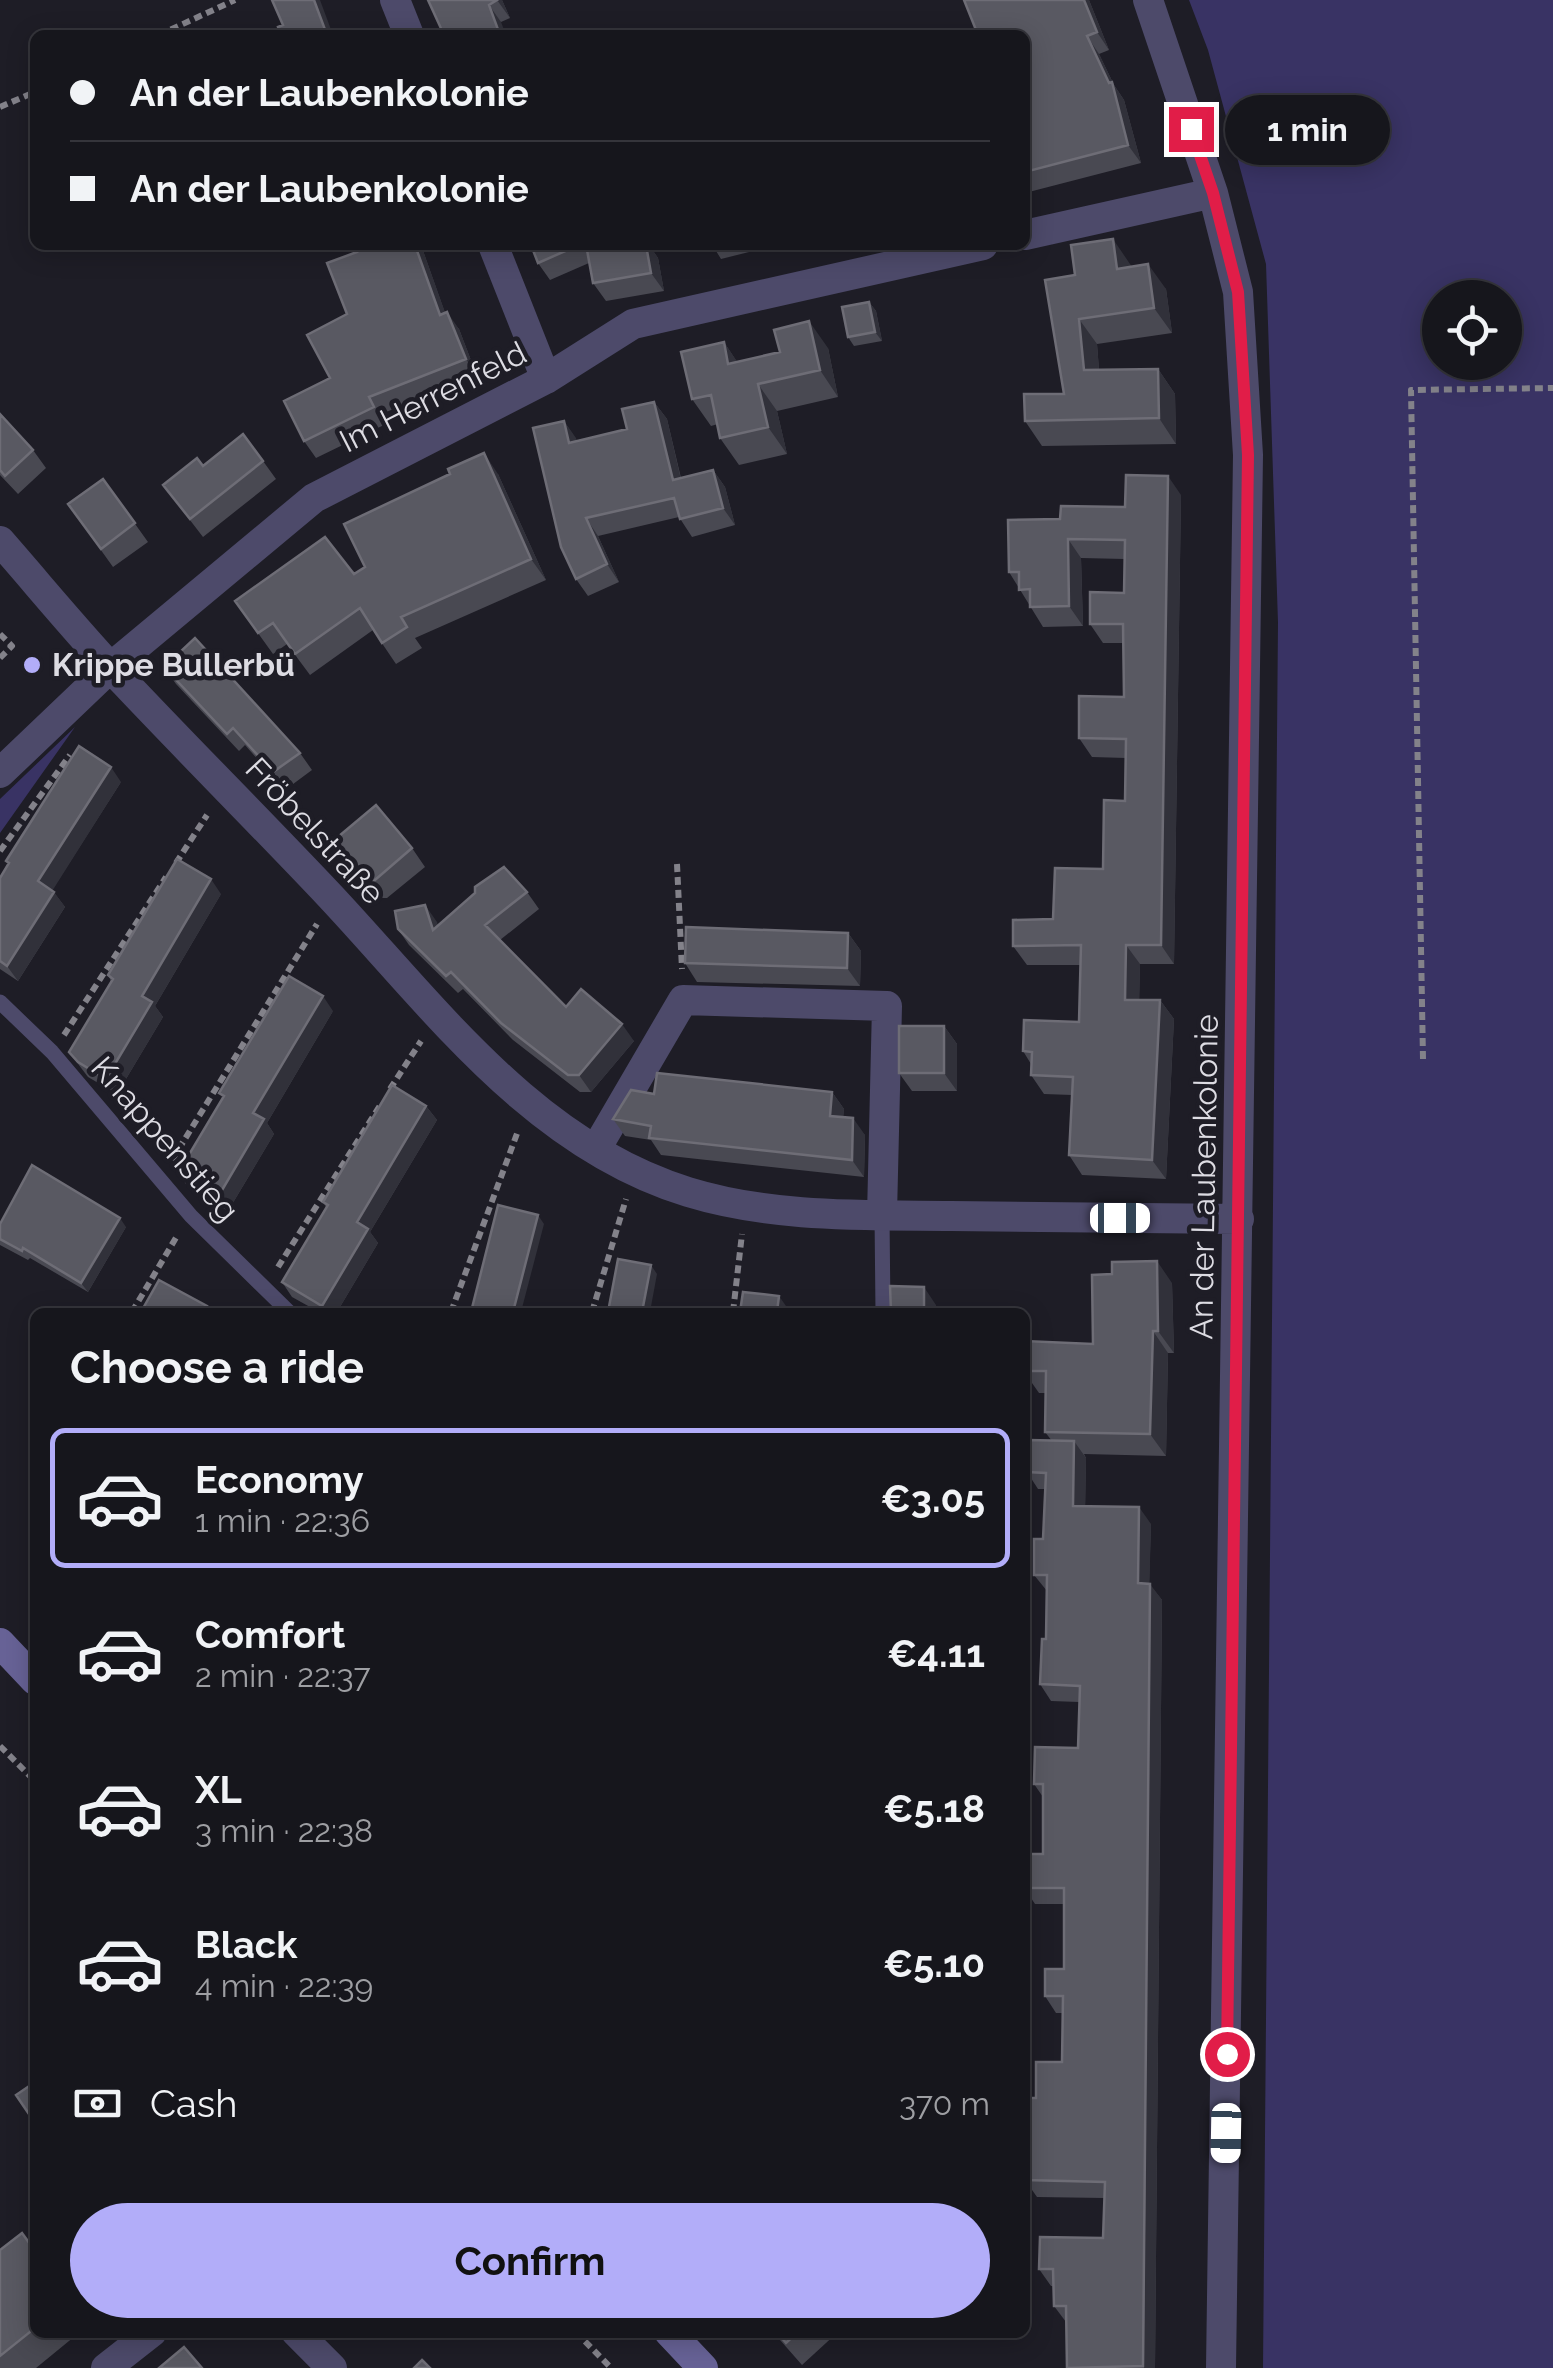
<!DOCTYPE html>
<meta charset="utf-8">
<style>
:root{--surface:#16161c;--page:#1f1f25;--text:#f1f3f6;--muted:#9e9fa3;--line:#35353b;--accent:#b2adf9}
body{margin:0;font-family:Raleway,sans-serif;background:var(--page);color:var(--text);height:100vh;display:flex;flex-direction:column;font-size:38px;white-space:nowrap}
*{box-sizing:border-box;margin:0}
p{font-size:32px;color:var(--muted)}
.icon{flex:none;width:55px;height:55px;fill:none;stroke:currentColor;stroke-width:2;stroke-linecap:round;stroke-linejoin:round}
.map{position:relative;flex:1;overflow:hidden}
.details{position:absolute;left:30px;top:1308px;width:1000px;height:1030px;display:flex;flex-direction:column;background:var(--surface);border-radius:15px;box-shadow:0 5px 25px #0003,0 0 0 2px var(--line)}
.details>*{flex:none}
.guide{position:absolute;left:30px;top:30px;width:1000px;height:220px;border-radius:15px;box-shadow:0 5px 25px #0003,0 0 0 2px var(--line);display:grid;align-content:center;height:220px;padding:0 40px;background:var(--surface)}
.tools{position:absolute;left:1422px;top:280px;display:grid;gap:20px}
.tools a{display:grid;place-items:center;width:100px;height:100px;border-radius:50%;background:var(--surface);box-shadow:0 5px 25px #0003,0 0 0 2px var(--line);font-size:50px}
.end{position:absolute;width:45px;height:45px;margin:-22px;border:12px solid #e11d48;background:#fff;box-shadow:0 0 0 5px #fff}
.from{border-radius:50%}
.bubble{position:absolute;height:70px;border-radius:35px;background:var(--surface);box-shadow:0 5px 25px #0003,0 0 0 2px var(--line);font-size:32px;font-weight:700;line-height:70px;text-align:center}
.car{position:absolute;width:30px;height:60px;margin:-30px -15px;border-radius:12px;box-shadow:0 0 8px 2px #0007;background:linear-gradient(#fff 24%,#345 0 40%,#fff 0 76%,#345 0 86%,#fff 0)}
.guide b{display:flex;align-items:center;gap:35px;height:95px;font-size:38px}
.guide b+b{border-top:2px solid var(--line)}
.guide i{width:25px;height:25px;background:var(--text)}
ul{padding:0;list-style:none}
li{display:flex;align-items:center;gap:30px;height:140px;margin:0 20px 15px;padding:0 20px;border:5px solid transparent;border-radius:15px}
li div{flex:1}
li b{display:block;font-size:38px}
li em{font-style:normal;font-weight:700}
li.on{border-color:var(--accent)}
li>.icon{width:90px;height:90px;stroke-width:1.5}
h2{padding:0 40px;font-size:45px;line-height:120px}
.pay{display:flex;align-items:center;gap:25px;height:110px;padding:0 40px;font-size:38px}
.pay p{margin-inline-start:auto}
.action{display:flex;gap:20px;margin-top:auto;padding:20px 40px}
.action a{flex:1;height:115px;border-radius:60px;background:var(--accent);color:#111;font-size:40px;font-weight:700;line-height:115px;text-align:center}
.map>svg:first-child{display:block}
</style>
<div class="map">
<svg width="1553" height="2368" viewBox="0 0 1553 2368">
<rect width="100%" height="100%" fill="#1e1d26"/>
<!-- green -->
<path fill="#393364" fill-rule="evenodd" d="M1189,0H1553V2368H1263L1278,622L1266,264L1208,50ZM1440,298H1505V362H1440Z
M75,727L0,833V799Z"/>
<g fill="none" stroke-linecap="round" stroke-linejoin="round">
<!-- path -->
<path stroke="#83828a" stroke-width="6" stroke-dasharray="8 5" stroke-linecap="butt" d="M159,35L235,0
M0,107L35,92
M0,634L12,646L0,658
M0,851L70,755
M176,863L207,815
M677,864L682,969
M64,1035L166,877
M1423,1059L1411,390L1553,388
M390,1089L421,1041
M172,1160L317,924
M278,1267L381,1104
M132,1312L177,1236
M451,1312L518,1131
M592,1312L626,1199
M733,1312L742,1234
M0,1746L35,1781
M576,2332L611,2368"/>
<!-- lane -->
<path stroke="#4d4a6a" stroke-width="15" d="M0,1002L52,1052L191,1216L289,1312
M882,1215L883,1312"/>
<!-- street -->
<path stroke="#4d4a6a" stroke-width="30" d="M395,0L409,35
M1148,0L1213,193L1238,292L1248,455L1221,2368
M1025,235L1213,193
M493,245L546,379
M0,541C42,589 82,638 125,683C193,755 263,825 330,896C435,1008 534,1145 688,1192C773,1218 862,1215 951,1216C1047,1217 1143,1218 1239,1219
M0,773L111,667L314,498L546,379L633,324L983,245
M596,1149L683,1000L887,1006L882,1215
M296,2332L332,2368
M106,2368L152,2332"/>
<!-- secondary -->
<path stroke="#676296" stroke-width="30" d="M0,1643L35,1680
M669,2332L703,2368"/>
</g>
<!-- wall -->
<path fill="#494952" d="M428,0H502L510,18L501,22Z
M1089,0L1109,50L1099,54L1114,85L1124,100L1141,163L1025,193V35Z
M421,245L445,313L459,329L477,376L381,414L386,424L316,458L304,441L330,378L347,314L357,252Z
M531,245H594L595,248L614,245H649L658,258L664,291L606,301L593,283L589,263L550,280L538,263Z
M689,245H777L721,259L713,246L691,249Z
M1130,264L1131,267L1166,289L1172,333L1097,344L1099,370L1158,369L1175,394L1176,444L1042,446L1025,421L1064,394L1075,275Z
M869,302L876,311L882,341L854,346L848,337Z
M724,342L737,362L828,348L838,397L777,411L787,454L739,465L720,438L718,424L711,426L692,399Z
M654,402L667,419L681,478L713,470L725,487L735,525L692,537L679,517L598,536L619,582L588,596L576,579L564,421L577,441L627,429Z
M0,414L33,450L46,468L18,494L0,475Z
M263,461L276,479L203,537L163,485L203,466Z
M498,474L546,580L415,638L422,648L396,664L373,630L310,675L287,644L273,654L235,601L354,574Z
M103,479L148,542L113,567L68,504Z
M1181,495L1174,964H1140L1139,1000H1160L1174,1019L1166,1179L1082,1175L1069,1155L1072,1095L1044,1094L1031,1075V1064L1023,1051L1079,1022L1080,965H1027L1013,946L1053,919L1103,869L1125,801L1126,758L1092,757L1079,738L1124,697L1123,643H1103L1090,624L1124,593L1125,559L1081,558L1083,626L1043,627L1009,572L1060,519Z
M164,667L300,753L312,770L285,790L245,745L239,751L176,684Z
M121,782L52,890L65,907L18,981L0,969V878L8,865L6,861Z
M332,842L412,848L425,867L387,898H377L345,860Z
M527,892L539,909L500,940L566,1007L634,1041L591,1092H580L513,1040L463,989L458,993L409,945L398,929L425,905L438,926Z
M221,894L155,1006L163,1017L117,1094L88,1077L69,1052L111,981L108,975Z
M848,933L861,951L860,986L697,982L685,963Z
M333,1011L267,1123L274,1134L228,1211L189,1188L178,1173L223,1098L219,1093Z
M944,1026L957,1044V1091H912L899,1073Z
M832,1092L844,1109L843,1117L865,1135L864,1177L661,1155L651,1140L625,1136L613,1119L654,1094Z
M426,1106L437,1120L370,1232L378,1243L337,1312H319L292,1297L282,1282L326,1207L323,1202Z
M126,1227L88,1292L30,1258L28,1260L0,1245V1239Z
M1172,1283L1174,1353H1168L1166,1456L1084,1454L1086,1458L1085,1507L1151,1524L1149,1584L1162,1600L1155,2368H1067L1066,2322L1054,2306V2286H1051L1039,2269L1103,2238L1104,2198L1037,2197L1025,2180L1036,2098L1062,2062V2013H1056L1045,1996L1064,1969V1904H1035L1025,1889V1854H1043V1797L1034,1784L1078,1748L1079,1702L1051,1701L1040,1684L1046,1639L1047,1591L1034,1575L1043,1539L1045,1489H1038L1027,1472L1052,1441L1045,1432L1046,1393H1039L1025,1373V1341L1093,1344Z
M0,2250L35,2251V2332H80L36,2368H0Z
M773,2332H838L802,2365Z"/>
<!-- shaded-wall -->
<path fill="#31313a" d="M314,0H320L333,35H327Z
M497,0H502L510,18Z
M1084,0H1089L1109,50L1097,32Z
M489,5L501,22L506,35H500Z
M1087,36L1099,54L1114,85L1124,100L1141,163L1128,145L1109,83Z
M1113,239L1130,264L1135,294L1117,269Z
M415,245H421L452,332L440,315Z
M646,245H649L658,258L664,291L651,273Z
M1148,264L1166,289L1172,333L1154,308Z
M869,302L876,311L882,341L875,332Z
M447,312L459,329L477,376L466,359Z
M1079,319L1097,344L1101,395L1084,370Z
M809,321L828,348L838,397L820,370Z
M724,342L742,369L728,364Z
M1158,369L1175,394L1176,444L1159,418Z
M758,384L777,411L787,454L768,427Z
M654,402L667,419L685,497L673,480Z
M564,421L576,438L581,461L569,443Z
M484,453L498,474L546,580L531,559Z
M713,470L725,487L735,525L723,508Z
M1168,476L1181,495L1174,964L1161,945Z
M586,518L598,536L619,582L607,564Z
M1068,539L1081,558L1083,626L1069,606Z
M111,767L121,782L49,896L38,881Z
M211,879L221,894L155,1006L163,1017L117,1094L106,1079L142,996Z
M54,892L65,907L18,981L7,966Z
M425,905L437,922L445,947L433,930Z
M848,933L861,951L860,986L847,968Z
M1126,945L1140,964L1139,1019L1125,1000Z
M323,996L333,1011L267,1123L274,1134L228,1211L218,1197L253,1113Z
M1160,1000L1174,1019L1166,1179L1152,1160Z
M622,1024L634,1041L591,1092L579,1075Z
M944,1026L957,1044V1091L944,1073Z
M832,1092L844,1109L842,1133L830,1116Z
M426,1106L437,1120L370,1232L378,1243L337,1312H326L322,1306L357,1222Z
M853,1118L865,1135L864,1177L852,1160Z
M538,1215L544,1224L521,1312H513Z
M120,1218L126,1227L88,1292L81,1283Z
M1157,1261L1172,1283L1174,1353L1158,1331Z
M651,1265L657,1274L650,1312H642Z
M924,1287L936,1305V1312H924Z
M779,1296L786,1306L785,1312H777Z
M1153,1331L1168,1353L1166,1456L1150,1434Z
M1074,1441L1086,1458L1085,1523L1073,1506Z
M1139,1507L1151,1524L1149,1600L1138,1583Z
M1150,1584L1162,1600L1155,2368H1144Z"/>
<!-- building -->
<path fill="#595962" stroke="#6e6d76" stroke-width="2.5" d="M272,0H314L327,35H281L278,27L283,25Z
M428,0H497L489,5L500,35H444Z
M964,0H1084L1097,32L1087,36L1109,83L1112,82L1128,145L1025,172V35H978Z
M1113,239L1117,269L1148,264L1154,308L1079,319L1084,370L1158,369L1159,418L1025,421L1024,394H1064L1045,280L1075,275L1071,245Z
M354,245H415L440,315L447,312L466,359L369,397L374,407L304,441L284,401L330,378L307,335L347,314L327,263L357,252Z
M531,245H579L538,263Z
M614,245H646L651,273L593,283L587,250Z
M869,302L875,332L848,337L842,307Z
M809,321L820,370L758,384L768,427L720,438L711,395L692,399L681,352L724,342L728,364L780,352L774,330Z
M654,402L673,480L713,470L723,508L680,519L674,498L586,518L607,564L576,579L561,547L533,428L564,421L569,443L627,429L622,409Z
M0,414L33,450L5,476L0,470Z
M243,434L263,461L190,519L163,485L197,458L203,466Z
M484,453L531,559L401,617L407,627L382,643L360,608L295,654L273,623L258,633L235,601L325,537L354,574L365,567L344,524L450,474L448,469Z
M1126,475L1168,476L1161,945H1126L1125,1000H1160L1152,1160L1069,1155L1073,1077L1031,1075L1032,1052L1023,1051L1024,1020L1079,1022L1081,945L1013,946V920L1053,919L1055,868L1103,869L1104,800L1125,801L1126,739L1079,738V696L1124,697L1123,624H1090V592L1124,593L1125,540L1068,539L1069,606L1030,607V589L1019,590V572H1009L1008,520L1060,519L1061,506L1125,507Z
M103,479L135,523L101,549L68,504Z
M195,638L300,753L273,772L233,728L227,734L164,667Z
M79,746L111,767L38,881L54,892L7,966L0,961V878L9,863L6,861Z
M376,805L412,848L375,880H364L332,842Z
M177,859L211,879L142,996L152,1002L106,1079L78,1062L69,1052L113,979L108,975Z
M504,867L527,892L485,925L566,1007L581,989L622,1024L579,1075H568L501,1023L451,972L446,976L398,929L395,911L425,905L433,930L475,893V887Z
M686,927L848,933L847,968L685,963Z
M289,976L323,996L253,1113L264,1119L218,1197L178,1173L224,1096L219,1093Z
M899,1026H944V1073H899Z
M657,1073L832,1092L830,1116L853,1118L852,1160L649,1138L651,1126L613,1119L631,1090L654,1094Z
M392,1085L426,1106L357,1222L368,1229L322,1306L282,1282L328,1205L323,1202Z
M32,1165L120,1218L81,1283L23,1248L22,1251L0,1239V1224Z
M498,1205L538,1215L513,1312H471Z
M618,1259L651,1265L642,1312H608Z
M1157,1261L1158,1331H1153L1150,1434L1045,1432L1046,1371H1025V1341L1093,1344L1092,1275L1112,1274V1262Z
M159,1280L207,1306L204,1312H141Z
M890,1286L924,1287V1312H891Z
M743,1292L779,1296L777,1312H740Z
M1028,1440L1074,1441L1073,1506L1139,1507L1138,1583L1150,1584L1143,2366L1067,2368L1066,2306H1054L1053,2269H1039L1040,2237L1103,2238L1105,2182L1025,2180L1026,2098H1036V2062H1062L1063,1996H1045V1969H1064V1888H1025V1854H1043V1784H1034L1035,1747L1078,1748L1080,1686L1040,1684L1042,1639H1046L1047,1575H1034V1539H1043L1046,1473L1027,1472Z
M35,2082V2123L16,2095Z
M22,2233L35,2251V2328L0,2356V2250Z
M777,2332H798L786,2343Z
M184,2347L202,2368H159Z
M422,2360L430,2368H414Z"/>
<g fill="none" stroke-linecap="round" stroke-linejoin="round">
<!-- route -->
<path stroke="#e11d48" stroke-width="12" d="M1191,129L1213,193L1238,292L1248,455L1227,2054"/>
</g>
<!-- markers -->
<circle fill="#b2adf9" stroke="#1e1d26" stroke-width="4" cx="32" cy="665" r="10"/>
<g text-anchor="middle" stroke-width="9" stroke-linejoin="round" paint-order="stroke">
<!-- street labels -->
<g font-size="32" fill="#dddce3" stroke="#1e1d26">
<text transform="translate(433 397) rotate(-27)" y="11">Im Herrenfeld</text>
<text transform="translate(315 831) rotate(47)" y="11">Fröbelstraße</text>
<text transform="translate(165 1139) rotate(49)" y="11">Knappenstieg</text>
<text transform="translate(1204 1177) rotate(-89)" y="11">An der Laubenkolonie</text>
</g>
<!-- poi labels -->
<g font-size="32" font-weight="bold" fill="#dddce3" stroke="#1e1d26" text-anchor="start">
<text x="52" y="676">Krippe Bullerbü</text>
</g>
</g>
</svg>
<div class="tools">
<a><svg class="icon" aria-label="locate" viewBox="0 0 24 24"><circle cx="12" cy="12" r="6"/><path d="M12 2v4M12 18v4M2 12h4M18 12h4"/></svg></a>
</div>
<i class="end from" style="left:1227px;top:2054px"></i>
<i class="end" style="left:1191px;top:129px"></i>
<div class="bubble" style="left:1225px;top:95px;width:165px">1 min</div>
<i class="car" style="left:1120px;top:1218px;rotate:90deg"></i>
<i class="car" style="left:1226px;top:2133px;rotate:181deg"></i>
<div class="guide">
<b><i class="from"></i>An der Laubenkolonie</b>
<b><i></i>An der Laubenkolonie</b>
</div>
<section class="details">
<h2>Choose a ride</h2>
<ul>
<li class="on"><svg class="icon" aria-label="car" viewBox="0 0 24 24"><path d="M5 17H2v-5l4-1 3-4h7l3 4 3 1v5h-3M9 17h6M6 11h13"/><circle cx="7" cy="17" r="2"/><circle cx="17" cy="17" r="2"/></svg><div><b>Economy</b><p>1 min · 22:36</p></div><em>€3.05</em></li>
<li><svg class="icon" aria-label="car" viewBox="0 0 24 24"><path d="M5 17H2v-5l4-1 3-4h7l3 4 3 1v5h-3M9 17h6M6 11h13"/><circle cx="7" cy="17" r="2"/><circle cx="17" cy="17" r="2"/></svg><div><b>Comfort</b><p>2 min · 22:37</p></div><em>€4.11</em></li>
<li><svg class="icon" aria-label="car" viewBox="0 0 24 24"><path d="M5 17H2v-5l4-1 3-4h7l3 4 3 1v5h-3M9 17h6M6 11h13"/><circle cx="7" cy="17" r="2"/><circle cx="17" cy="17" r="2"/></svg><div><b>XL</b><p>3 min · 22:38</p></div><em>€5.18</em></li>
<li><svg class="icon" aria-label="car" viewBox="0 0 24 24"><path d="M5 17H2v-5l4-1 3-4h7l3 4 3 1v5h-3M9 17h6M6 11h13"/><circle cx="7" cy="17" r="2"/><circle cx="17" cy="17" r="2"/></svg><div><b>Black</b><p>4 min · 22:39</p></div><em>€5.10</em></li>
</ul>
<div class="pay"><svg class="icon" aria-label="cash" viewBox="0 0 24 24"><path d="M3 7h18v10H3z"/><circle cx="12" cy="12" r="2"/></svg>Cash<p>370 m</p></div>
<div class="action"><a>Confirm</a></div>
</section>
</div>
